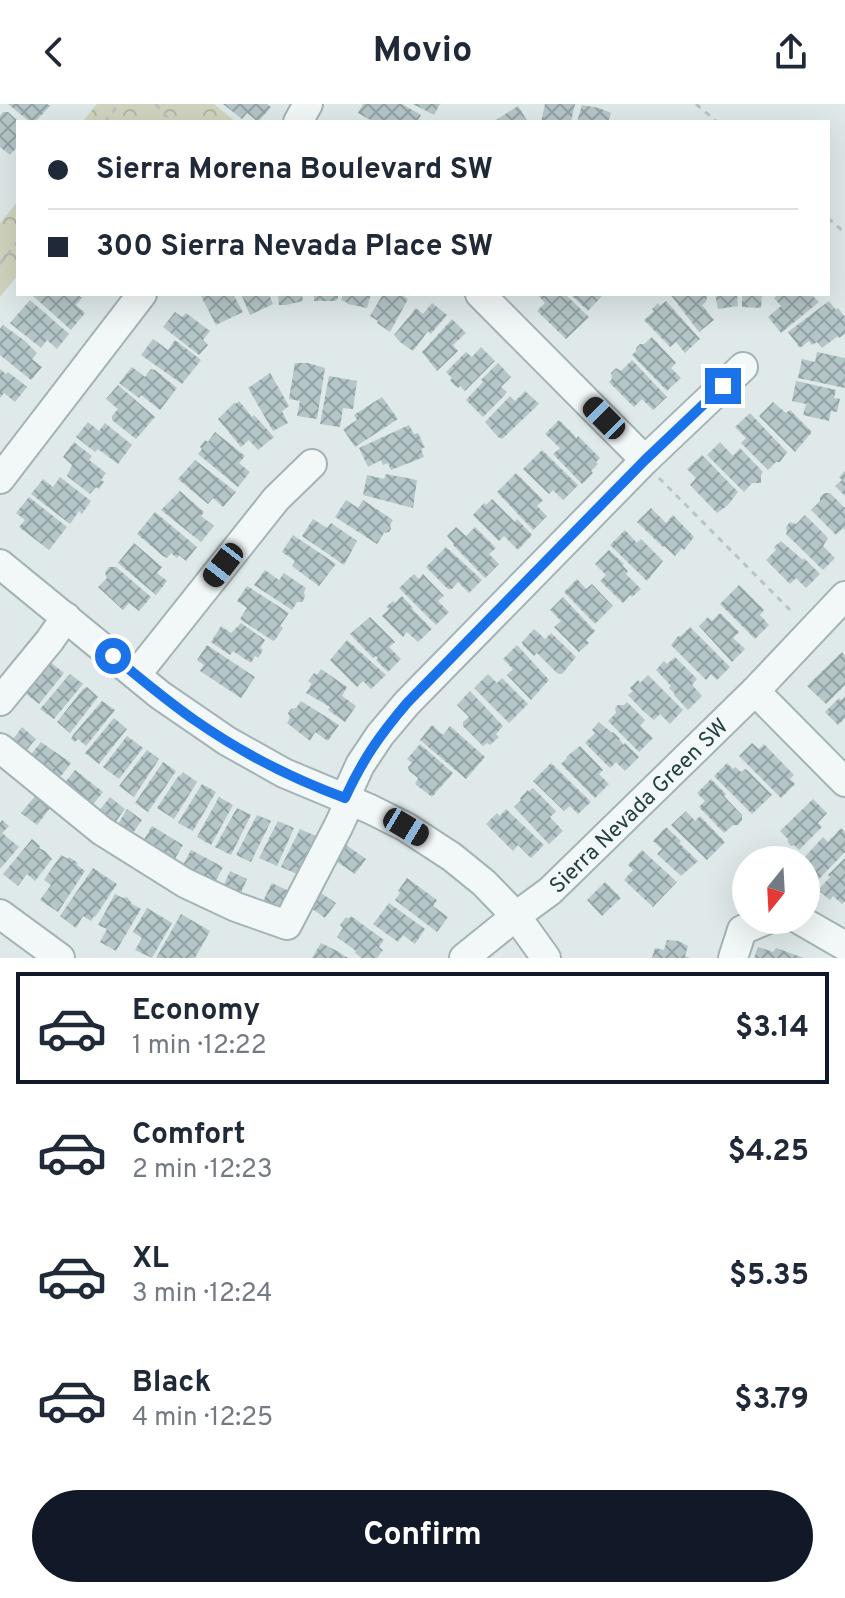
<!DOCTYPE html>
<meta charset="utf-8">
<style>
:root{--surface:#fff;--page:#f6f6f7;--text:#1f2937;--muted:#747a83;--line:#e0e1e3;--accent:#111827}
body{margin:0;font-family:Overpass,sans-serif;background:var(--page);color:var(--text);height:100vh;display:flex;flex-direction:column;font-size:30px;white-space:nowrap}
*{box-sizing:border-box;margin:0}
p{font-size:26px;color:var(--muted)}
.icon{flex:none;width:44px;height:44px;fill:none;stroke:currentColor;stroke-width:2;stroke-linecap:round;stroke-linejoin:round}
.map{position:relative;height:854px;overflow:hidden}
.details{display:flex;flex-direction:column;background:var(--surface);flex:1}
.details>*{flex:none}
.hud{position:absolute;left:16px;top:16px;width:814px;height:176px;border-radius:0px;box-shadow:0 8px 32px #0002;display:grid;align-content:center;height:176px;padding:0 32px;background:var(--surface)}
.needle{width:52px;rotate:198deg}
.fabs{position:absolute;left:732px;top:742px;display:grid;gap:16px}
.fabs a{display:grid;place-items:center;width:88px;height:88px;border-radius:50%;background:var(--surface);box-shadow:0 8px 32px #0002;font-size:40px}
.end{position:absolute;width:36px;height:36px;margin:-18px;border:10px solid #1a73e8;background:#fff;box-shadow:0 0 0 4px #fff}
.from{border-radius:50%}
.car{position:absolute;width:24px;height:48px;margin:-24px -12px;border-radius:10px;box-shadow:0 0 6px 2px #0007;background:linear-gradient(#222 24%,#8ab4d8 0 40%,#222 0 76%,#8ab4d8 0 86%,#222 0)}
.hud b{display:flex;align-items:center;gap:28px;height:76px;font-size:30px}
.hud b+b{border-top:2px solid var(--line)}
.hud i{width:20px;height:20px;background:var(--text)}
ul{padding:14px 0 0;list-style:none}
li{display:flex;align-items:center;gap:24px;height:112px;margin:0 16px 12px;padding:0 16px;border:4px solid transparent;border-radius:0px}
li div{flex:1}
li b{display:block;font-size:30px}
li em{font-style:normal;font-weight:700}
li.active{border-color:var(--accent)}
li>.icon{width:72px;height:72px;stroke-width:1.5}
.action{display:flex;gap:16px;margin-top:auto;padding:16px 32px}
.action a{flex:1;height:92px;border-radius:48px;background:var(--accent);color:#fff;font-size:32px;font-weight:700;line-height:92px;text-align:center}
header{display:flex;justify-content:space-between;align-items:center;height:104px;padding:0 32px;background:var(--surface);font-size:36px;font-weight:700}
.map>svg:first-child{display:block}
</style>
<header><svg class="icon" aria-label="back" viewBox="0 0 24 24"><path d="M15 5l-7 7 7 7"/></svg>Movio<svg class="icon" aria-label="share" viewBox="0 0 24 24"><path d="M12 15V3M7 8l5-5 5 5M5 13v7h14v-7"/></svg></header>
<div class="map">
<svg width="845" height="854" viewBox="0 0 845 854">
<defs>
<pattern id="forest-crowns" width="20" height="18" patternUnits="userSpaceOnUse" patternTransform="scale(2)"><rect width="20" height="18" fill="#d1d5bf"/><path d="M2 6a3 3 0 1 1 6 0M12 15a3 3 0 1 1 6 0" fill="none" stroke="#b3b8a5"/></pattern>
<pattern id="building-cross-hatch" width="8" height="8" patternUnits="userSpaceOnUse" patternTransform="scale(2)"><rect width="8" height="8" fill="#b5c6c8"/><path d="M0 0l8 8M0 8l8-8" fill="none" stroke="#93a2a4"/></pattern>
</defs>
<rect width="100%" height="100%" fill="#dfe9ea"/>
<!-- forest -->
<path fill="url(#forest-crowns)" d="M97,0H214L236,18H82Z
M18,97V171L0,193V119Z"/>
<!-- building -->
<path fill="url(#building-cross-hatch)" d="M8,0H47L50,2L35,18H30Z
M223,0H267L271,3L258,18L247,9L242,15Z
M363,0H402L421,11L417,18H374L358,9Z
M413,0H440L434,11Z
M545,0H575L571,18H541Z
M582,1L599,4L611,9L608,18H577Z
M518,2L528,18H497L496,16Z
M3,8H8L18,17V42L10,51L0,43V12Z
M31,190H77L82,194L76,201L85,209L71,226Z
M206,190H233L243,208L216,221L201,192Z
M241,190H269L273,200L250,211Z
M278,190H302L303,197L286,201H279Z
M314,190H338V194L336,197H314Z
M343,190H371L367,204L348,200L346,198L341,196Z
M383,190H403L402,191L408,195L390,228L377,219L378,217L370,212Z
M537,190H565L589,213L566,235L537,207L545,199Z
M570,190H604L588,207Z
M670,190H705L707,193L706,198L702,201L714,216L699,228Z
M715,190H737L738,202L718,205Z
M742,190H762L761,204L742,203Z
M779,190H811L819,198L781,229L768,213L781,202L774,194Z
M30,196L69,230L57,245L47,236L41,244L10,219Z
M666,197L700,235L685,249L676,238L670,243L644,216L654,207L652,205L658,199L660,202Z
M829,197L836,206L838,204L845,213V230L839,234L838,232L822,244L817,238L812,241L809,237L800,244L788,228Z
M432,199L447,211L431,230L428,227L413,247L400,238L394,231L416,204L423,210Z
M175,208L182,213L186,209L210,227L203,236L208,241L199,251L163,223Z
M452,215L466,229L453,241L458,247L437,267L422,248Z
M3,221L25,237L37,249L32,255L42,263L31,276L0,251V225Z
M652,233L676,259L671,264L681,274L667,287L632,251L636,247V244L640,240H644Z
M153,235L168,246L175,236L201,256L182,280L141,251Z
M481,243L495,257L465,287L460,282L458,284L450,277L452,274L446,268L466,248L472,253Z
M817,248L845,254V284L798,274L802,255L815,258Z
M632,256L667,293L653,306L642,295L634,303L609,278L612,275L611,269L616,264L621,267Z
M295,259H308L325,264L317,315L297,312L300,297L289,295Z
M498,259L511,273L501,283L507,288L504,292L483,313L466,296L483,278L481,276Z
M132,263L145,273L151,265L155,266L177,284L160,306L141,291L139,294L119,279Z
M0,265L6,270L8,268L27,283L15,298L4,289L0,294Z
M270,269L289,302L282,307L288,319L273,327L248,284Z
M329,272L357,277L353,305L343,304L340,323L320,320Z
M796,277L836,286L834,294L840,295L837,308L831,307L829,317L803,311L806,300L792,297Z
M118,281L155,313L136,335L112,316V312L118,305L106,295Z
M525,287L539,300L502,335L498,333L485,318L510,292L515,297Z
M382,293L398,315L355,343L343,325L357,316L354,311Z
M239,297L252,313L254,311L274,333L258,346L249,336L241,343L218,315L234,299L235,300Z
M773,298L786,309L790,306L812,328L795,348L759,312Z
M750,309L787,348L780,358H776L768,366L741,339L746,334L735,323Z
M559,316L575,332L576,335L578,332L600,354L596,358L598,360L591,367L593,369L582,380L553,350L560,344L545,330Z
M88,318L99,327L105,319L132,341L118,360L98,345L95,348L76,333Z
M409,321L414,330L418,329L424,342L425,343L421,345L424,353L391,366L388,359L383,361L381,356L368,363L359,344Z
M215,328L245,352L239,359L250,368L238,383L198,350L202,345L200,343L205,336L208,338Z
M74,338L92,352L89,356L106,369L101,376L104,378L99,385L96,383L90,390L67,372L72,361L63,353Z
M720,338L733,352L740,344L763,368L761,371V379H752L744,388L707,351Z
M542,346L578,381L563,396L553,386L549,390L523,365Z
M702,351L738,388L728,401L717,409L690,381L696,374L687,365Z
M195,356L236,388L223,403L213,394L208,400L178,375Z
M845,367V392L835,382L842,376L839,373Z
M516,369L543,396L537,402L547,412L533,426L497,388Z
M386,370L417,376L413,404L363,391L367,371L384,375Z
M60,373L91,397L82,410L79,407L70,420L31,390L43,375L53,383Z
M180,387L204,408L201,412L214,422L201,438L161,406Z
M825,389H830L845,404V426L843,424L836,431L811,406L820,397V393Z
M29,393L67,423L49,446L19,423L25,416L16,409Z
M492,395L515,418L517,415L532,431L518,446L504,432L499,437L473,411L484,399L486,401Z
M346,396L358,404L363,396L393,416L390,421L391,425L389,428L384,429L377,440L335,413Z
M651,404L666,419L673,411L694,433L684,446L682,444L675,452L664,442L663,443L637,418Z
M155,408L197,443L186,457L179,451L177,454L171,449L167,454L163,452L137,430Z
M805,411L828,434L823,442L835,454L823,466L786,430L787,428L786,423L790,418L796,420Z
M313,415L327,424L331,419L357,437L344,461L302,432Z
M456,423L466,432L475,423L496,444L489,450L499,460L485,474L453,441L454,440L447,432Z
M625,426L637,439L641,435L663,457L647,477L610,441Z
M293,431L336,460L319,482L292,462L295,457L282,448Z
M781,437L803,456L804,454L820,470L806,484L796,474L790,480L766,456L776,446L774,443Z
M134,439L162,463L157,469L167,477L156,491L118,459Z
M446,443L482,476L469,489L458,478L452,485H448L426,463Z
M609,446L624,460L622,461L628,467L626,470L641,485L632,493L630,491L623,499L600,477L606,471L595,460Z
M109,463H116L151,493L139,507L129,499L123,506L98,483L107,474L105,469Z
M265,466L279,476L284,469L306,484L304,488L305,493L302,498H297L292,506L254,481Z
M414,470L419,475L423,470L444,492L438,497L449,508L436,521L399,484Z
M577,475L586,485L592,480L613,502L595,520L564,488Z
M739,481L764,506L760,511L769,521L755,535L720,500Z
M247,482L289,509L280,522L283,524L275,536L273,537L240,515L247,504L237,497Z
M402,492L413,504L412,505L432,525L418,538L407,528L403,533L382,512L389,505L386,503L393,497L395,499Z
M563,493L595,527L586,536L589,539L579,548L554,523L561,517L550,506Z
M720,509L739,528L733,534L745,545L732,558L699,522L708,513L712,517Z
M370,513L395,538L389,543L401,555L388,568L376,556L378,554L376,552L373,554L350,530Z
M241,519L265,536L260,544L263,546L258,554L255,552L251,559L233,547L230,551L211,538L221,522L231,529Z
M690,523L730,563L717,576L711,570L706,576L671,541L678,532H681Z
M534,525L545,535L551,529L576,553L562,570H558L537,549L534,552L523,541L522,538Z
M347,536L386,571L371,585L363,577L357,583L330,556Z
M207,541L255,573L241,594L200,567L204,561L197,556Z
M517,541L549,576L531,596L507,571L513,565L503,555Z
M842,548L845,552V581L826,600L807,582Z
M675,553L697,575L692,581L702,592L688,606L674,591L675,590L669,584L671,582L656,566L664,557L667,560Z
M49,557L64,569L39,600L24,588Z
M321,565L347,583L342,592L356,602L345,618L328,606L330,603L306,589L312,580L308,577L314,569L317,571Z
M70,570L83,580L54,615L40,605Z
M488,570L497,579L502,574L528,600L509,619L474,584Z
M648,571L683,606L670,620L660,610L654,616L643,607L628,591L633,587L630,584L638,576L640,579Z
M87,583L98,593L70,629L57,618L83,585Z
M470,587L503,622L496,630L499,633L490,641L487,639L483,642L463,622V618L469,613L457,601Z
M845,592V614L838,621L825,608L839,594L841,596Z
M102,597L115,606L86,642L78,635L75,638L71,635L73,631Z
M301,597L339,621L328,637L315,628L310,637L287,619L290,614L288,609L291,605L296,604Z
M627,598L645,616L640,622L653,634L639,648L608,617L616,609L615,604L618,601H624Z
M114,614L127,625L99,660L85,649Z
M599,618L612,629L613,628L620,635L619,636L624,641L625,639L639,653L625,667L616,658L610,664L585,639L595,629L592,626Z
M432,621L443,631L450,622L485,653L466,675L420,636Z
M22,623L36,635L24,649L11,638Z
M127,632L143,644L119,675L103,663Z
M41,638L71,659L58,676L29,653Z
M752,639L759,645L764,640L794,671L790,675L795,680L781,694L739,652Z
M420,640L453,669L432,693L415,680L418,674L409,667L408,663L412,659L407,655Z
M580,642L603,666L599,670L609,680L595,694L561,660L567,654L566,653Z
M147,646L159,655L134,693L119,682Z
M163,658L176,667L148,708L135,699Z
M551,659L591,698L578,710L570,702L564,707L533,677Z
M727,659L733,665L735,663L741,668L745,665L748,667L772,691L752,710L714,672Z
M75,666L103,688L91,703L63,681Z
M183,668L197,678L174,715L157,704L179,671L180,672Z
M711,675L726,690L724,692L742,711V716L738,721H733L724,729L699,703L705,697L697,689Z
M202,680L216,688L193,727L178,719Z
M533,684L556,707L550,713L563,727L549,740L514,703L521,696L520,694L528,686L529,688Z
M36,691L51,703L37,721L21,709Z
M110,693L125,705L114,720L98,708Z
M219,693L233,701L211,741L197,733Z
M813,695L827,709L818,719L822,723L799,746L794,741L791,742L788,738V735L780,727Z
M237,704L251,711L231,751L215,743Z
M127,705L142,716L131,732L117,722Z
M506,705L544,741L531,754L518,741L513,747L486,720L497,709L500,712Z
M686,707L695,717L700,712L725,738L707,756L671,721Z
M257,711L271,717L251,758L236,751Z
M2,716L9,722L2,729L19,743L0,765V719Z
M278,717L294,724L277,762L259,754Z
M152,722L183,741L173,758L142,739Z
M666,723L681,737L679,739L698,757L681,772L657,750L662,745L653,737Z
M841,724L845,728V748L819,775L812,769L810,771L806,768V756H802L823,733L828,738Z
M300,725L316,732L299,771L281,763Z
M32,735L40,742L39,744L45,747L52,755L35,777L27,770L18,782L3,770Z
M345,740L366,755L355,770L333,755Z
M191,746L223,763L214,780L182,763Z
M642,746L677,778L653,803L624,776L633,766L628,761Z
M61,751L68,755L69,753L78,759L77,761L85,767L58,808L40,796L51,781L44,776Z
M845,754V797L842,800L833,792L830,796L818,786L830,773L828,771Z
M93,764L117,780L95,813L94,812L91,817L83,812L76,824L60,812Z
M230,767L247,775L239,793L222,785Z
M407,774L437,796L433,802L448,813L437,828L395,796L400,789L398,787Z
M605,778L621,794L602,812L587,796Z
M272,779L291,788L282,808L262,799Z
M321,789L336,799L325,814L311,804Z
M115,790L123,794L127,793L132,800L141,805L116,847L100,838L107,825L98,821Z
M389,799L425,825L415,840L403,831L398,838L373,820Z
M147,804L172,819L152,854L135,846L142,834L133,828Z
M181,810L210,827L195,854H156Z
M351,812L384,836L379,843L383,846L377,854H362L355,849L356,847L337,833L343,824L340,821L346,813L349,815Z
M667,836L678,837L688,842L685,852L690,854H652L655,844L664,846Z
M321,839L339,848L348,854H312Z
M758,843L773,848L776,844L804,854H754Z"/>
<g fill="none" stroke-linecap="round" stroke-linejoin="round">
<defs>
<g id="minor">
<path d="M298,18L308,0"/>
<path d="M480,190L645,356"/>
<path d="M0,375L142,190"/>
<path d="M0,460L160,591L227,637L284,669L370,705L406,723L452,753L484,779L516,812L546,854"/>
<path d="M136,571L276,395L312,360"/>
<path d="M755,587L845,678"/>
<path d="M0,597L50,536L66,513"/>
<path d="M0,644L102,727L185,779L236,803L287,821L338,723L345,708V694L360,661L380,631L407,599L645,356L743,263"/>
<path d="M0,810L60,854"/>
<path d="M800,816L845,842"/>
<path id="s1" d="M464,854L516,812L550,787L755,587L845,492"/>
<path d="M733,854L742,826L766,816"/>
</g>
</defs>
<!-- minor casing -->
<use href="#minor" stroke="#a4b3b5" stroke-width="32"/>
<!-- path -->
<path stroke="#b9c4c5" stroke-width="3" stroke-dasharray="6 6" stroke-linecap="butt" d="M156,0L171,18
M696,0L717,18
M105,18L119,0
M828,114L845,129
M0,160L18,137
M659,374L794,510"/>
<!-- minor -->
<use href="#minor" stroke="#f2f7f7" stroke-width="28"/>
</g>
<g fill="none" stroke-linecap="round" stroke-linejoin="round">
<!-- route -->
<path stroke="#1a73e8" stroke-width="10" d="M113,552C140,574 167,597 196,617C242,649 293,675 345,694C363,655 379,632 407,599L645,356L723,282"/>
</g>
<g text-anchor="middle" stroke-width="6" stroke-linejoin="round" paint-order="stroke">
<!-- street labels -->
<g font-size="22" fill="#264143" stroke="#eef7f7">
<text dy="8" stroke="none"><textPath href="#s1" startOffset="232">Sierra Nevada Green SW</textPath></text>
</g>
</g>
</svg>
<div class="fabs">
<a><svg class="needle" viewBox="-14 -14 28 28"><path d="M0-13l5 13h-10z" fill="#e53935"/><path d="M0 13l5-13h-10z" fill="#747a83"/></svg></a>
</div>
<i class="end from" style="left:113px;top:552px"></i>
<i class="end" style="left:723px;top:282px"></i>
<i class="car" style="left:604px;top:314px;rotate:315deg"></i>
<i class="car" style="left:223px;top:461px;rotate:218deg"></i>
<i class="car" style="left:406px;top:723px;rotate:121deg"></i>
<div class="hud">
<b><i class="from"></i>Sierra Morena Boulevard SW</b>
<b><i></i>300 Sierra Nevada Place SW</b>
</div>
</div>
<section class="details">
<ul>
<li class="active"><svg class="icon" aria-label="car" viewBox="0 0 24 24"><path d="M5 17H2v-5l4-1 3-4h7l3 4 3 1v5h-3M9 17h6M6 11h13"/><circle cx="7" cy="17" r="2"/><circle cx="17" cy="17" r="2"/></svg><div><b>Economy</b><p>1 min · 12:22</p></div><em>$3.14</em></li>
<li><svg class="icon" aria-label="car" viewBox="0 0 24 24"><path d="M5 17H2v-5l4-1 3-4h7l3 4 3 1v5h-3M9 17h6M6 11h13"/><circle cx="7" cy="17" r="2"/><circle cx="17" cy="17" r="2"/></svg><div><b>Comfort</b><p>2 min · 12:23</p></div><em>$4.25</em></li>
<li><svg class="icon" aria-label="car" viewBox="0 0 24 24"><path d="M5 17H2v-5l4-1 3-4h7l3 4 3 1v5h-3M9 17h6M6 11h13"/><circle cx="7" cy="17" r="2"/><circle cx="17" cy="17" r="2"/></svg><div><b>XL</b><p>3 min · 12:24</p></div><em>$5.35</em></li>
<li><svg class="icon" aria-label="car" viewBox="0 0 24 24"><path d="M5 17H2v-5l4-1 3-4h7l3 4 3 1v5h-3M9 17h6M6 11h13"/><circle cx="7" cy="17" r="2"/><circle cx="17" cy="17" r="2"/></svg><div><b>Black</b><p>4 min · 12:25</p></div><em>$3.79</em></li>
</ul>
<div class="action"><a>Confirm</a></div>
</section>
